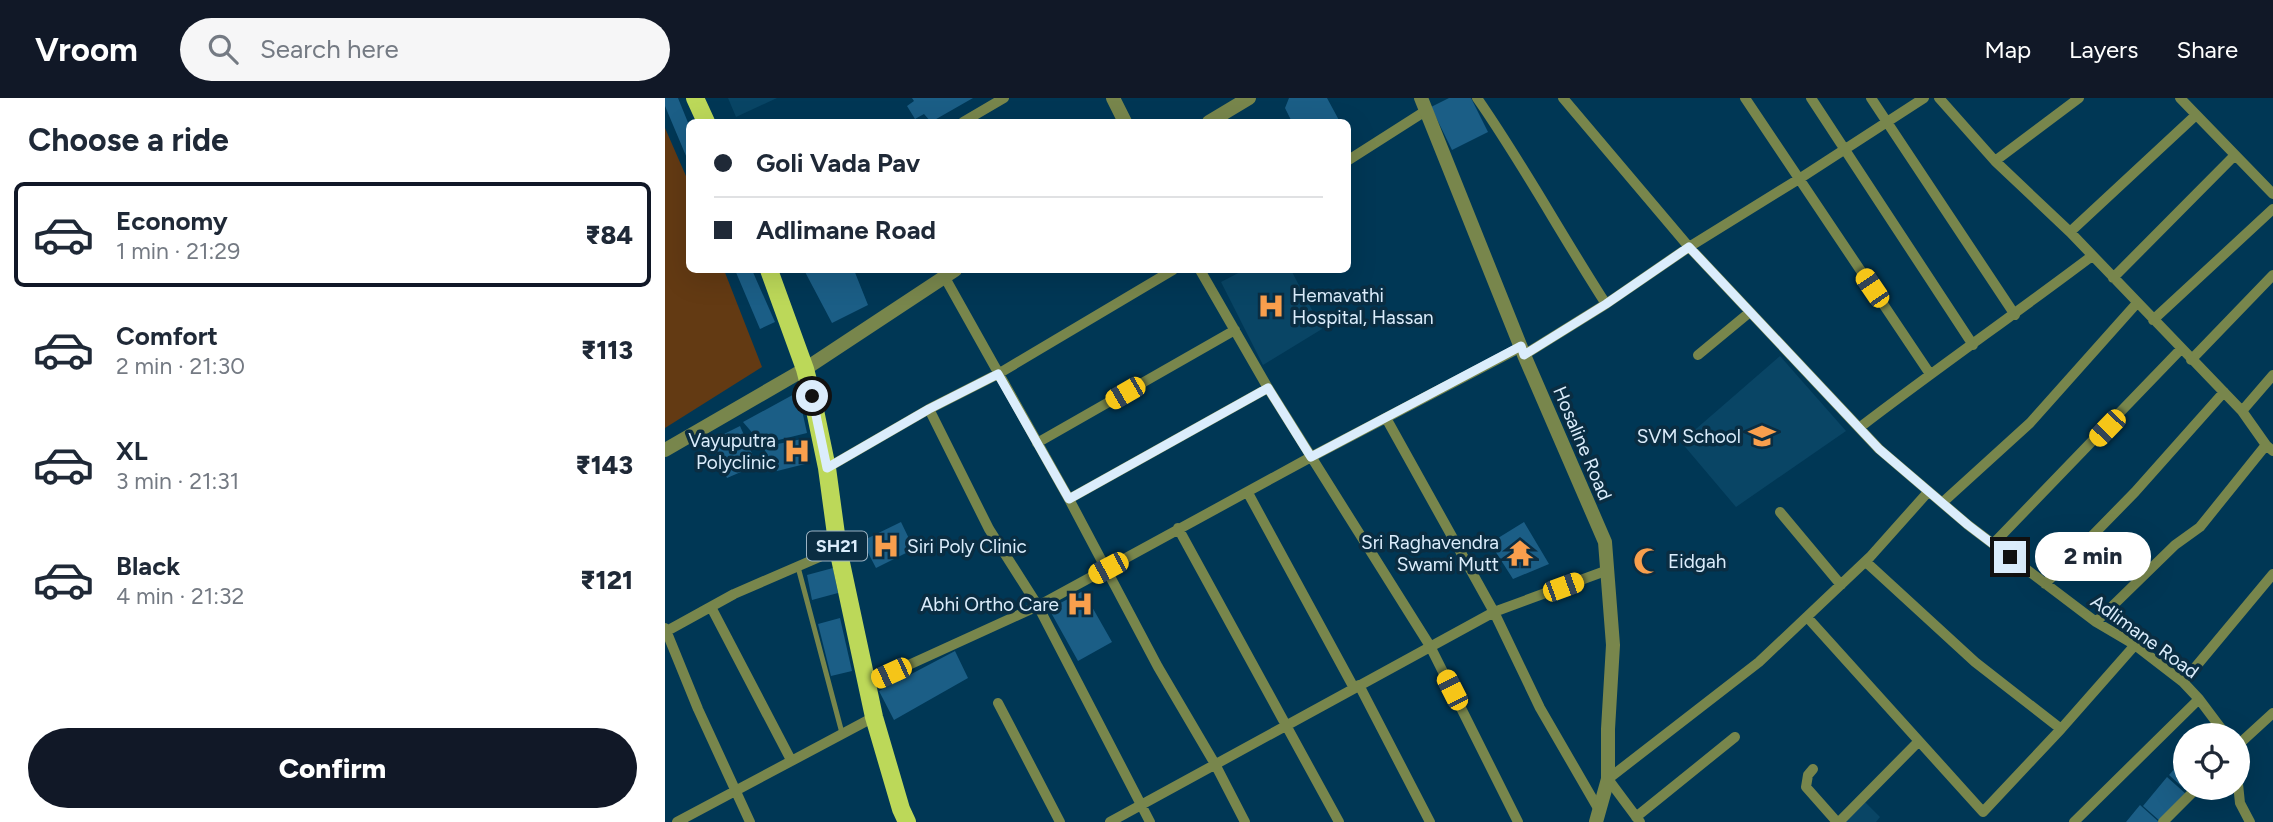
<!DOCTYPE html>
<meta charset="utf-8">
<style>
:root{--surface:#fff;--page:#f6f6f7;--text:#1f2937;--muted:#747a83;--line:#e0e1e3;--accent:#111827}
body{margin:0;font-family:Figtree,sans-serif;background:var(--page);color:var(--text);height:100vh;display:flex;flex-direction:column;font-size:26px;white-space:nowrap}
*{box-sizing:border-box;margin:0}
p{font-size:23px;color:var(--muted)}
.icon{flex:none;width:38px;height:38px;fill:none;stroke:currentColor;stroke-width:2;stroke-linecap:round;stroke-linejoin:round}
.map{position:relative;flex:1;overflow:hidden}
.drawer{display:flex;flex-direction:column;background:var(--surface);width:665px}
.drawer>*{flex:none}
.top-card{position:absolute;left:21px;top:21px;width:665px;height:154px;border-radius:10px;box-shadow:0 7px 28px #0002;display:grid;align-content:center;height:154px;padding:0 28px;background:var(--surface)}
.controls{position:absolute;left:1508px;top:625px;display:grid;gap:14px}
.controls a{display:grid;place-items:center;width:77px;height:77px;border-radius:50%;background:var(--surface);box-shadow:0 7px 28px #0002;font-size:35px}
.end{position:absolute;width:32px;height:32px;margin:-16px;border:9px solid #dbedfc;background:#111;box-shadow:0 0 0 4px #111}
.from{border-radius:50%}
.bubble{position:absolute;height:49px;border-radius:24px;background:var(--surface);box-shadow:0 7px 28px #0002;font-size:23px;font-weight:800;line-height:49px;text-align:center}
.car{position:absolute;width:21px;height:42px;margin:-21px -10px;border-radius:9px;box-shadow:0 0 5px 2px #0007;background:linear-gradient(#f5c518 24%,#345 0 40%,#f5c518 0 76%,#345 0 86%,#f5c518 0)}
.top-card b{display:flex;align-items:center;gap:24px;height:66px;font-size:26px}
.top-card b+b{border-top:2px solid var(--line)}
.top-card i{width:18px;height:18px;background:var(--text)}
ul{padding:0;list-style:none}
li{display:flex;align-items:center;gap:21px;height:105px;margin:0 14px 10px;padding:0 14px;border:4px solid transparent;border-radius:10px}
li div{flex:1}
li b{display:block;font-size:26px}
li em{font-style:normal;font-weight:800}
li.current{border-color:var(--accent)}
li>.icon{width:63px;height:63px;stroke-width:1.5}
h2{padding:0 28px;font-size:32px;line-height:84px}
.primary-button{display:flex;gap:14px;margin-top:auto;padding:14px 28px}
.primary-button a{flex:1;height:80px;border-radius:42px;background:var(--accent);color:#fff;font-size:28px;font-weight:800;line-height:80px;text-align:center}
header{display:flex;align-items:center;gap:42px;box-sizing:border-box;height:98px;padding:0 35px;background:var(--accent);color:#fff}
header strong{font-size:33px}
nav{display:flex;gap:38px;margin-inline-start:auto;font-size:24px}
.search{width:490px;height:63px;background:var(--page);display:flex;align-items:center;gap:18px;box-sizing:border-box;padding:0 24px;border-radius:38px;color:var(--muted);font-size:26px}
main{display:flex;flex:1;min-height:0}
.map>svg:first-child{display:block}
</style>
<header>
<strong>Vroom</strong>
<div class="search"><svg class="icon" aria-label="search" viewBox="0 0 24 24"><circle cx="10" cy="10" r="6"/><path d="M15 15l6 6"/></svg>Search here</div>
<nav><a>Map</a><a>Layers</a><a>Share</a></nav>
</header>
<main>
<section class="drawer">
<h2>Choose a ride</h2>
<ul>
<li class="current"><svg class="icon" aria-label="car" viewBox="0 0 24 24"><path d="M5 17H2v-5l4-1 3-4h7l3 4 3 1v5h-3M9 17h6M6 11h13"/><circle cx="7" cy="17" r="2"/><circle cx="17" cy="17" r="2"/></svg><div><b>Economy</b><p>1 min · 21:29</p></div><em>₹84</em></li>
<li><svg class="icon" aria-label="car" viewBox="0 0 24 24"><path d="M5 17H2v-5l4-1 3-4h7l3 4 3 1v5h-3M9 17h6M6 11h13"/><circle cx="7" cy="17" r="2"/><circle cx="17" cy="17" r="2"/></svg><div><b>Comfort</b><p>2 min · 21:30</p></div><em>₹113</em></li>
<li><svg class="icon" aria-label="car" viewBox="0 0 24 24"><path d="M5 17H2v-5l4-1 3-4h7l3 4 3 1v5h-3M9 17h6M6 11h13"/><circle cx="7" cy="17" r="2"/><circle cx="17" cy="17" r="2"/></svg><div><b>XL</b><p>3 min · 21:31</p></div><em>₹143</em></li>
<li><svg class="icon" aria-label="car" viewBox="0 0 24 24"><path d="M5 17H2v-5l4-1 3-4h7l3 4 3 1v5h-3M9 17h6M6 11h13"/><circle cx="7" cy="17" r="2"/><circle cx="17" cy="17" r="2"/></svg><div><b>Black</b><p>4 min · 21:32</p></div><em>₹121</em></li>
</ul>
<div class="primary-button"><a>Confirm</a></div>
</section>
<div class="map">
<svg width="1608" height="724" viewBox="0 0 1608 724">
<rect width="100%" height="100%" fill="#003755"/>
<!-- built -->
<path fill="#094565" d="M63,0H112L71,19Z
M579,172H626L657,231L598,267L556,184Z
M1115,258L1181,333L1071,409L1016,344Z
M1197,701L1215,719L1211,724H1176Z"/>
<!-- green -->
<path fill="#633a13" d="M0,30L24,85V172H59L97,269L0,330Z"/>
<!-- building -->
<path fill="#1b5e86" d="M0,0H13L24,27V65L0,8Z
M247,0H308L266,24L259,16L250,21L242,8L249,3Z
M624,0H662L675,24H627L620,10Z
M784,0H806L823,34L787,52L766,9Z
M70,172H87L110,224L95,231Z
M139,172H189L203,207L167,225Z
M133,294L142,335L97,346L78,324Z
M75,328L92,367L62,380L45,343Z
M137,341L144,365L112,373L98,349Z
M236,424L249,451L211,470L197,443Z
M859,424L884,466L848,481L825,445Z
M168,470L173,495L147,502L142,477Z
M418,493L447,544L413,563L384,511Z
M175,520L187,573L166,578L153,526Z
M290,553L303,580L229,622L214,593Z
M1519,660L1521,690H1529L1524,695L1504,677Z
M1502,679L1521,696L1496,724L1478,708Z
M1475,707L1494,724H1461Z"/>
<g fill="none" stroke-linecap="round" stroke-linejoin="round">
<!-- service -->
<path stroke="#78864c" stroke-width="5" d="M133,469L177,635"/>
<!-- minor -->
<path stroke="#78864c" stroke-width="10" d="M812,0C858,66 897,138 941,206L1024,149L1134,81L1259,0
M898,0L1024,149L1214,351L1303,427L1431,524L1470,547L1518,584L1534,601L1561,637
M1080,0L1265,276
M1146,0L1308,247
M1206,0L1350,217
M1274,0L1330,63L1405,134L1577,313L1601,347L1608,353
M1515,0L1608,96
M298,24L339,0
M682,63L762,12
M1330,63L1414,0
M1405,134L1531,17
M535,172L603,290L765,548L853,724
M279,178L404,401L603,290
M1448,180L1570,57
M1488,222L1608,111
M859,257L941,206
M1033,257L1085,214
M1526,262L1608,177
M264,311L324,431L373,508L485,724
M1577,313L1608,277
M721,320L829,514L875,610L934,712
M1194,330C1271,271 1350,216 1427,158
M372,345L570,232
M162,370L264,311L333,276L508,172
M583,395L689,590
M404,401L493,569L550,666L580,724
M1277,405L1365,325L1472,205
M1115,414L1176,487
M513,430L674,724
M1328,446L1516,251
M1201,464L1310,564L1396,631
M1380,486L1470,394L1559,294
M46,509L126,662
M1142,519L1318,714L1396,631L1470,547
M1431,524L1510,447L1535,429L1601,347
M0,530L33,611L85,724
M0,534L69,496L173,451
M1518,584L1608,476
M202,586L373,508L646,359L856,249
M694,587L765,724
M333,605L395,724
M1573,647L1608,615
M1148,671L1143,677L1141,689L1172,724
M1573,686L1575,705L1585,724
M971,719L1070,639
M12,724L209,619
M445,724L829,514L943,472
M975,724L943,681L1094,564L1205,459L1263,394
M1174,724L1253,644
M1409,724L1534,601
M1498,724L1532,690"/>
<!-- tertiary -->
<path stroke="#78864c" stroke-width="14" d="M448,0L460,24
M756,0L859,257L940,444L948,547L943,631V681L931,724
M544,24L584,0
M0,352L140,271L290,172"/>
<!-- primary -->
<path stroke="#bcd859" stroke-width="18" d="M30,0L41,24
M104,172L140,271L147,298L162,370L173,451L209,619L236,711L242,724"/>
</g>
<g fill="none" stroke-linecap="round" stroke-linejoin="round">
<!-- route -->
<path stroke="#dbedfc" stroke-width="9" d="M147,298L162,370L264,311L333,276L404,401L603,290L646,359L856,248L859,257L941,206L1024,149L1214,351L1303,427L1345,459"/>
</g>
<!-- icons -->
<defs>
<symbol id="hospital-bare" viewBox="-9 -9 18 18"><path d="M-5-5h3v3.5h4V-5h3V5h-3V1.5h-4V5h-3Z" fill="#f99f4d" stroke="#0a2d42" stroke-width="2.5" paint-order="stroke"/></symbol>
<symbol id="school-bare" viewBox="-9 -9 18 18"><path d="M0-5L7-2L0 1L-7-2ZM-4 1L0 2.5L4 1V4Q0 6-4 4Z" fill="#f99f4d" stroke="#0a2d42" stroke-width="2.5" paint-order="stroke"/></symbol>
<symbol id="temple-bare" viewBox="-9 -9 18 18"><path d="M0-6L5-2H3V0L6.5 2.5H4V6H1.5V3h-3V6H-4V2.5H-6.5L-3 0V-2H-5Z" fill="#f99f4d" stroke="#0a2d42" stroke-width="2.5" paint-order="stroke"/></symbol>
<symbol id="mosque-bare" viewBox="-9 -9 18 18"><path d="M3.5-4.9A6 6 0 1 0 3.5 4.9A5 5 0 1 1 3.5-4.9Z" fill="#f99f4d" stroke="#0a2d42" stroke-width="2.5" paint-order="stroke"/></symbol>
</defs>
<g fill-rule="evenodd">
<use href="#hospital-bare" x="587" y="189" width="38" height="38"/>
<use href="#school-bare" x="1078" y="319" width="38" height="38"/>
<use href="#hospital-bare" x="113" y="334" width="38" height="38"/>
<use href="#hospital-bare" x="202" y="429" width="38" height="38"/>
<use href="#temple-bare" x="836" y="436" width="38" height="38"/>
<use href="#mosque-bare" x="963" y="444" width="38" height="38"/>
<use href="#hospital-bare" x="396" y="487" width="38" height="38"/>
</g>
<g text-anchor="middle" stroke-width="7" stroke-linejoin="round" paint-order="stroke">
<!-- shield labels -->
<rect fill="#0a2d42" stroke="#9cb3c4" stroke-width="2" x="142" y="433.5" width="60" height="29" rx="5"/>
<g font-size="18" font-weight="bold" fill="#dbedfc">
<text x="172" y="454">SH21</text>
</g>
<!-- poi labels -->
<g font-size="19" fill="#dbedfc" stroke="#0a2d42" text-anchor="end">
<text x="627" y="204" text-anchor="start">Hemavathi<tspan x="627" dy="22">Hospital, Hassan</tspan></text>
<text x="1076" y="345">SVM School</text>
<text x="111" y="349">Vayuputra<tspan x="111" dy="22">Polyclinic</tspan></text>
<text x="834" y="451">Sri Raghavendra<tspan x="834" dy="22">Swami Mutt</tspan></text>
<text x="242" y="455" text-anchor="start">Siri Poly Clinic</text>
<text x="1003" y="470" text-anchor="start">Eidgah</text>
<text x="394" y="513">Abhi Ortho Care</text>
</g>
<!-- street labels -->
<g font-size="19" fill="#dbedfc" stroke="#0a2d42">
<text transform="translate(918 345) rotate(67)" y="7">Hosaline Road</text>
<text transform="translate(1480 538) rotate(36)" y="7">Adlimane Road</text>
</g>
</g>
</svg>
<div class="controls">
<a><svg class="icon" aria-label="locate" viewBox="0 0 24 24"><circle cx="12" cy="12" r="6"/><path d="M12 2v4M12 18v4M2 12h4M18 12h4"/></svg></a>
</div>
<i class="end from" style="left:147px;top:298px"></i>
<i class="end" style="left:1345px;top:459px"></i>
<div class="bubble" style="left:1370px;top:434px;width:116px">2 min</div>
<i class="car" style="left:1207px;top:190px;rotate:326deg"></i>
<i class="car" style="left:460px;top:295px;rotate:240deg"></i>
<i class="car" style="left:1442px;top:330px;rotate:224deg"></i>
<i class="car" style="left:443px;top:470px;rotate:242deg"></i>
<i class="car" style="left:898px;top:489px;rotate:70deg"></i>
<i class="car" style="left:226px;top:575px;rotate:245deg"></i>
<i class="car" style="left:787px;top:592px;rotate:333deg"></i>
<div class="top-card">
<b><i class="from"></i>Goli Vada Pav</b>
<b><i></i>Adlimane Road</b>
</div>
</div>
</main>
